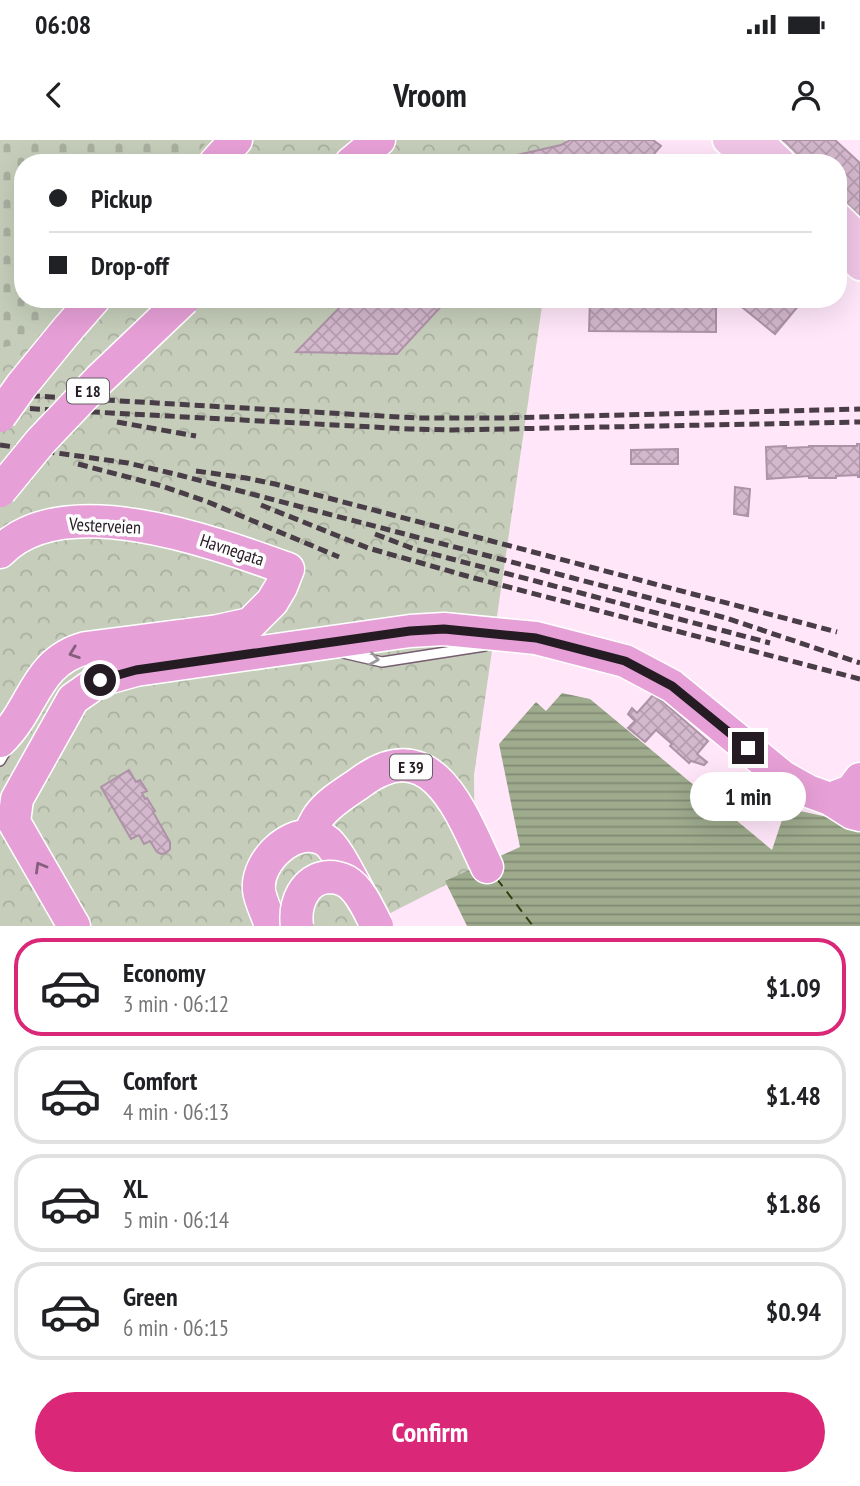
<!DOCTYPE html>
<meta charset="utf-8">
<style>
:root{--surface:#fff;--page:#f6f6f6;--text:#202124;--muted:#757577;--line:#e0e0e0;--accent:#db2777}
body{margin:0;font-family:"PT Sans Narrow",sans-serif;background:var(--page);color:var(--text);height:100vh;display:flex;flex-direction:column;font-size:26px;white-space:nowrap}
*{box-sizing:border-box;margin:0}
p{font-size:23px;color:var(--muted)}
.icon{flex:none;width:38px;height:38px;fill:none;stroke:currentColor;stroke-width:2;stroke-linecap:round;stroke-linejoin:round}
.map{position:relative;height:786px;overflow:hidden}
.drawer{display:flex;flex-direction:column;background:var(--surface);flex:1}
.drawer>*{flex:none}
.hud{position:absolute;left:14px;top:14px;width:833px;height:154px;border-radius:28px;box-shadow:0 7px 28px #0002;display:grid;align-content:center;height:154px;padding:0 35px;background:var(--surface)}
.end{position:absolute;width:32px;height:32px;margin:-16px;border:9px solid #251b23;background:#fff;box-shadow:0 0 0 4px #fff}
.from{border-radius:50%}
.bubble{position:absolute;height:49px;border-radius:24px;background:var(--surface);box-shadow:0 7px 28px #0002;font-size:23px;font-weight:700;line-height:49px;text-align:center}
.hud b{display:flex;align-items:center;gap:24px;height:66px;font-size:26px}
.hud b+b{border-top:2px solid var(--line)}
.hud i{width:18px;height:18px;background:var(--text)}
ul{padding:12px 0 0;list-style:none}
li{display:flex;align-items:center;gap:21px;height:98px;margin:0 14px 10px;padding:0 21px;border:4px solid var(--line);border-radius:28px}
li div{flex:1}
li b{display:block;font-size:26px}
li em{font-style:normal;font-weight:700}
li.on{border-color:var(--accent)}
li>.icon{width:63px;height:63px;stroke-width:1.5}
.primary-button{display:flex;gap:14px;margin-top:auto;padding:14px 35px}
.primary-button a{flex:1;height:80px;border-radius:42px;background:var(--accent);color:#fff;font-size:28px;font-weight:700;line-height:80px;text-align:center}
.status{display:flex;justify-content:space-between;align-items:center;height:49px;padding:0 35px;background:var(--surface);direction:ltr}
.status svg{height:19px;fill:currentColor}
header{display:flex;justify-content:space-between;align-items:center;height:91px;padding:0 35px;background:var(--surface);font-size:32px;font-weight:700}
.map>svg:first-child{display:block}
</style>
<div class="status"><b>06:08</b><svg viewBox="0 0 49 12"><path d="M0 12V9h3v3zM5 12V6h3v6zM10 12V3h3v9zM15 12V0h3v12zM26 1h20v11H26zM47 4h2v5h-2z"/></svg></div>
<header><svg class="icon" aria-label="back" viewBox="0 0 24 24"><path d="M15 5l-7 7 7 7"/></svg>Vroom<svg class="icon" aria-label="person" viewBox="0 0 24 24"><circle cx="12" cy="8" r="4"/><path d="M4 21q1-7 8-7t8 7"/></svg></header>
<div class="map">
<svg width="860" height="786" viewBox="0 0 860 786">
<defs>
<pattern id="forest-crowns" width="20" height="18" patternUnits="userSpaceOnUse" patternTransform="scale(1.75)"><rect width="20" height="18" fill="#c6cebb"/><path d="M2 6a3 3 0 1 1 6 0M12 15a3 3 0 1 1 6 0" fill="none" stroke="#aab0a0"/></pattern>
<pattern id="cemetery-stones" width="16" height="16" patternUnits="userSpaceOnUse" patternTransform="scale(1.75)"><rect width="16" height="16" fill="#c6cebb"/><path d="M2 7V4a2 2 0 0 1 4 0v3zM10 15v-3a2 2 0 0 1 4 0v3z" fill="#aab0a0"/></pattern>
<pattern id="water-rules" width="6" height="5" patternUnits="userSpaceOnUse" patternTransform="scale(1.75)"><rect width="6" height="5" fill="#9eab8d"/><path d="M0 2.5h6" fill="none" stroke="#818a73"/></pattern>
<pattern id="building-cross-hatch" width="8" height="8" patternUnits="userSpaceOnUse" patternTransform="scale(1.75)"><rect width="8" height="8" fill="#d4b8cd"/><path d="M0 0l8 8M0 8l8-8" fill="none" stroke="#b69eb0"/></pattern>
</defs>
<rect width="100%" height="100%" fill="#ffe7f9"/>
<!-- forest -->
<path fill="url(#forest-crowns)" d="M0,0H566L563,23H23V159H543L474,635L475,730L365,786H0Z"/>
<!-- cemetery -->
<path fill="url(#cemetery-stones)" d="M0,0H209L187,23H23V159H67L27,205L9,206L0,208Z"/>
<!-- water -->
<path fill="url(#water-rules)" d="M562,553L590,559L772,710L786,668L860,684V786H467L445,741L520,707L499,604L536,562L546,571Z"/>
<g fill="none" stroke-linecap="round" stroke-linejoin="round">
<!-- ferry -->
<path stroke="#2f3f0f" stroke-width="2" stroke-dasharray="9 7" stroke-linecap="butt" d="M497,739L533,786"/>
</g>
<!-- building -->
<path fill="url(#building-cross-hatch)" stroke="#ae92a7" stroke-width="2" d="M570,0H653L661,6L646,23H495L499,19L561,5Z
M769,0H835L860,23V86L838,65V23H793Z
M348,159H448L397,214L296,212Z
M590,159H716V192L589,191Z
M732,159H804L775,194Z
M857,304H860V337H858V335L836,336V338H809V336L767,339L766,307L786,306V308L809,307V306H857Z
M678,309V324H631V310Z
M735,347L750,349L748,376L734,374Z
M654,554L708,601L697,614L707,622L704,625L691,621L689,623L670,606L672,604L656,590L645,602L628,588L635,581L628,574L632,568L637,573Z
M129,630L136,642L140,640L147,651L142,653L145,659L147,658L155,671L153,672L170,702V709L166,713L161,714L157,712L150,701L144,704L139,695L131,699L101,647Z"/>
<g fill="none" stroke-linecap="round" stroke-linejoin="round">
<defs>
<path id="lane" d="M343,513L382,522L485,506
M0,621L9,606"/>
<path id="primary" d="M727,0L751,23
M758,0L782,23
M838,77L860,98
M838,106L860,126"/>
<path id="highway" d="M215,23L236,0
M351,23L379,0
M67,190L94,159
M0,412C63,346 216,403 288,429L281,447L272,462L250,484L218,491L86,508C34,522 35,568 0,601
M830,659L851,651L860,639
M309,695C312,689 315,682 319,676C329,662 347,652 361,642C433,589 462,675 487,727
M74,786L14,682L17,659L73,559L100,540L136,530L410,491L444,489L536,498L625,521L672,546L783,637L808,651L830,659L852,673L860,675
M271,786C268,775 260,761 259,750C256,719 297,683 325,700C337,707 355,747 363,760"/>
</defs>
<!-- lane casing -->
<use href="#lane" stroke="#765d70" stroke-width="12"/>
<!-- primary casing -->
<use href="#primary" stroke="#fff" stroke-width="32"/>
<!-- highway casing -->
<use href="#highway" stroke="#fff" stroke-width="35"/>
<!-- lane -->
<use href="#lane" stroke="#fff" stroke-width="9"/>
<!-- primary -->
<use href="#primary" stroke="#f1c6e7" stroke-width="28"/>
<!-- highway -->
<use href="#highway" stroke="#e7a0d7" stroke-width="32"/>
<!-- rail -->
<path stroke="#493d47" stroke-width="5" stroke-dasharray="10 5" stroke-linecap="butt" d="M0,254L417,278H502L860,269
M0,267L410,289L453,290L860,282
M117,282L196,296
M0,305L128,323L179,335L726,478L860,523
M78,324L162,346L208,362L339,417
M196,331L246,338L275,344L837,492
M261,365L368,408L474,438L860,539
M375,394L414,409L770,503"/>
<defs>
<path id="highway-bridge" d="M0,276L22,245L67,190
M0,351L41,301L100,239L184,159
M297,786C294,764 304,738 329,737C336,737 340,738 346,741C361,750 369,771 377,786"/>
</defs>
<!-- highway-bridge casing -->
<use href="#highway-bridge" stroke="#fff" stroke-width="35" stroke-linecap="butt"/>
<!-- highway-bridge -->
<use href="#highway-bridge" stroke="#e7a0d7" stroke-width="32"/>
</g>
<!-- one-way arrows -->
<defs><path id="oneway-chevron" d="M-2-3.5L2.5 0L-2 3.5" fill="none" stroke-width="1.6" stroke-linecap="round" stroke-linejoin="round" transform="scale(1.75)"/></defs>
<g stroke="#865e7d">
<use href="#oneway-chevron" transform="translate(74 513) rotate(160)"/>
<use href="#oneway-chevron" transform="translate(40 727) rotate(-120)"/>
</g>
<use stroke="#9d989c" href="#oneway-chevron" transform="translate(374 519) rotate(9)"/>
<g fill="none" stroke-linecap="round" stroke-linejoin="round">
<!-- route -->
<path stroke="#251b23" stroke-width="9" d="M100,540L136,530L410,491L444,489L536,498L625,521L672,546L748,608"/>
</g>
<g text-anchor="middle" stroke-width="7" stroke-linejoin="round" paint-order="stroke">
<!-- shield labels -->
<g fill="#fdfdfd" stroke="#665f64" stroke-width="2">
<rect x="67" y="238.5" width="42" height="25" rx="5"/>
<rect x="390" y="614.5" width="42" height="25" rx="5"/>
</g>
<g font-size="16" font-weight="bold" fill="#251b23">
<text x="88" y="257">E 18</text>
<text x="411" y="633">E 39</text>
</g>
<!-- street labels -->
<g font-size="18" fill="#251b23" stroke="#fdfdfd">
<text transform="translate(105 386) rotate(3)" y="6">Vesterveien</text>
<text transform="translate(232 410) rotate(18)" y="6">Havnegata</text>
</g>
</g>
</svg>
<i class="end from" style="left:100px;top:540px"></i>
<i class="end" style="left:748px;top:608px"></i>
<div class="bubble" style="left:690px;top:632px;width:116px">1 min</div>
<div class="hud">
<b><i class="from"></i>Pickup</b>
<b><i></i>Drop-off</b>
</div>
</div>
<section class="drawer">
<ul>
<li class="on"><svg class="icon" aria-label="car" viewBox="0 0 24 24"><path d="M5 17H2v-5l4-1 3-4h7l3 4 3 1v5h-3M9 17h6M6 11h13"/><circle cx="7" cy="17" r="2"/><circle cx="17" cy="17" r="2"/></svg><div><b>Economy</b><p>3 min · 06:12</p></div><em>$1.09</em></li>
<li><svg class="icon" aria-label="car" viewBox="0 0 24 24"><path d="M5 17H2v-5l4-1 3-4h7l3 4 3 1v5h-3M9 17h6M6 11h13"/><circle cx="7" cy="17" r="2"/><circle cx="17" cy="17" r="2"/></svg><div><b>Comfort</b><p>4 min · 06:13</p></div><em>$1.48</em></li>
<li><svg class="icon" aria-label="car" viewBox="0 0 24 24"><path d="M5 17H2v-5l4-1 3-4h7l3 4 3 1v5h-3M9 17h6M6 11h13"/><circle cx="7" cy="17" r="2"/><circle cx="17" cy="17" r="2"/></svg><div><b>XL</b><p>5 min · 06:14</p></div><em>$1.86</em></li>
<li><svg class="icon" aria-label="car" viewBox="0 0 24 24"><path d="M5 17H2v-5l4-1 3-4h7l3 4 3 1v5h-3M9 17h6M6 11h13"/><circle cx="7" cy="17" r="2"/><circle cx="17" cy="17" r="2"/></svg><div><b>Green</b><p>6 min · 06:15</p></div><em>$0.94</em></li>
</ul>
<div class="primary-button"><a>Confirm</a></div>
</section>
